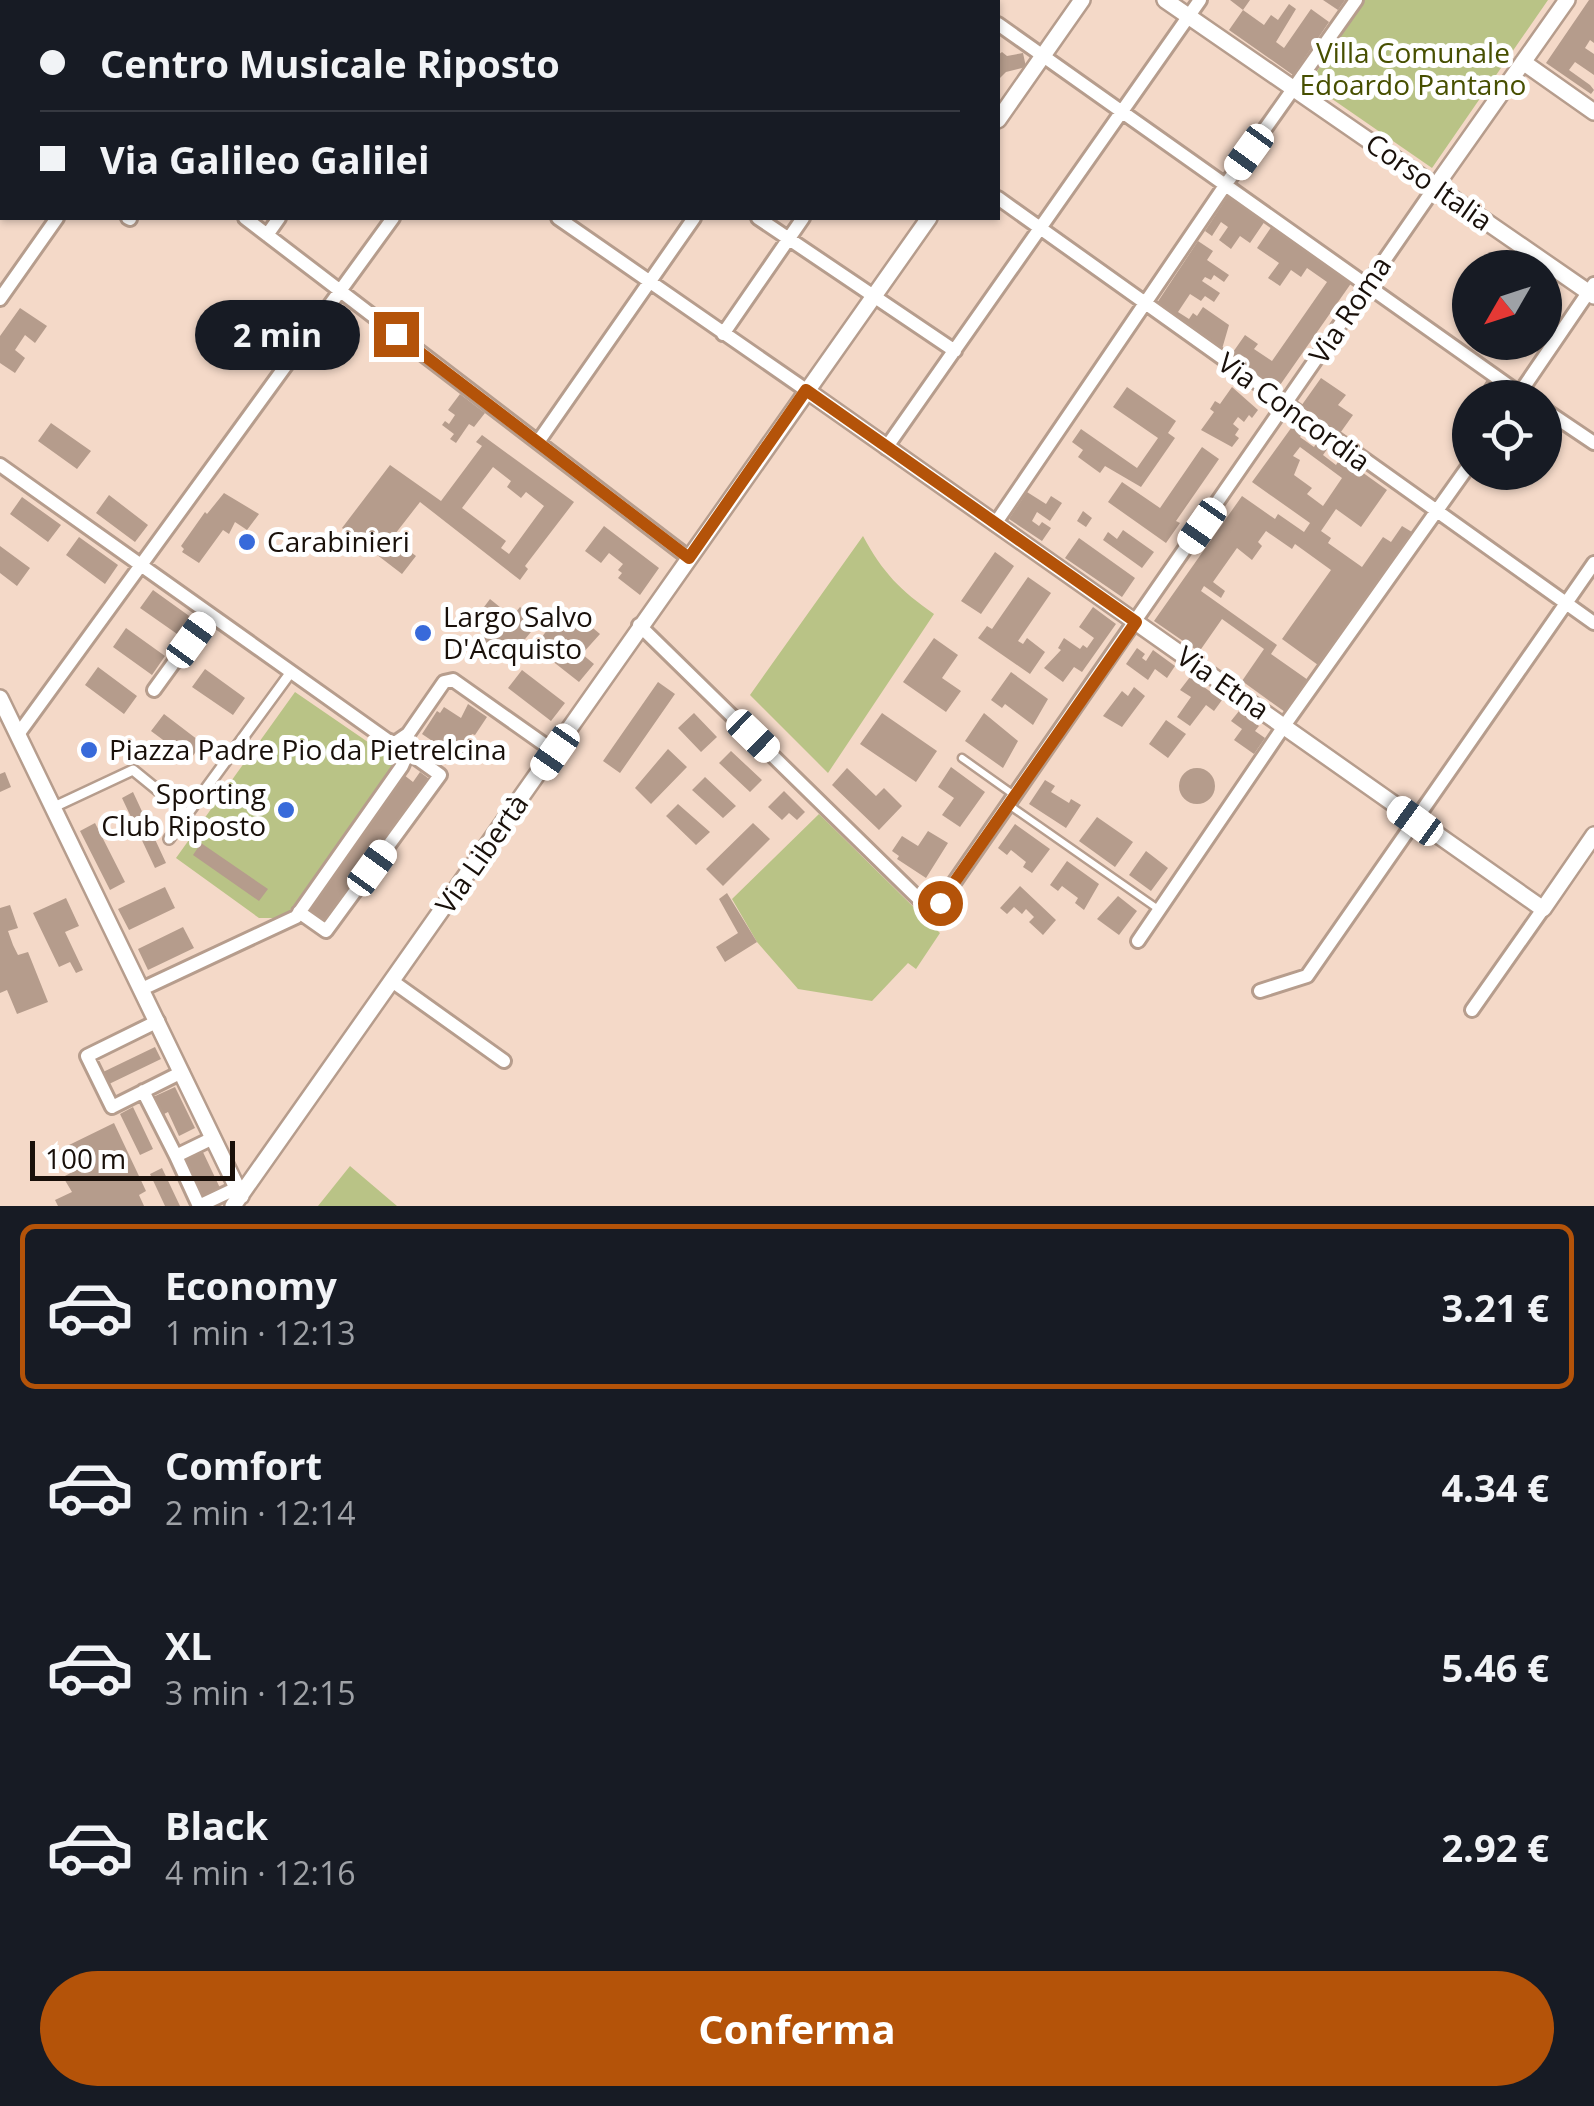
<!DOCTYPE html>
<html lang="it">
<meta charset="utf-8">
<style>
:root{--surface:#171b24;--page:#20242c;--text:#f1f3f6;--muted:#9ea1a6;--line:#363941;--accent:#b45309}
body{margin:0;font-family:"Open Sans",sans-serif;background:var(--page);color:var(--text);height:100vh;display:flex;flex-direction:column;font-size:38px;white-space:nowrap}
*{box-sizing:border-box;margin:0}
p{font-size:32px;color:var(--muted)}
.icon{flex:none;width:55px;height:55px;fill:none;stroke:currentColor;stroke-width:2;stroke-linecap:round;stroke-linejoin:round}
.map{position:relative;height:1206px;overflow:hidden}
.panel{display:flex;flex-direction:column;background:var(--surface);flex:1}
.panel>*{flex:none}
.top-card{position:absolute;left:0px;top:0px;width:1000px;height:220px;box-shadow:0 2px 8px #0004;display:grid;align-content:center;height:220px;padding:0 40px;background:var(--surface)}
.needle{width:65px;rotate:231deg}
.controls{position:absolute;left:1452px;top:250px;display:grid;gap:20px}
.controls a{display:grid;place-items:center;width:110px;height:110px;border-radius:50%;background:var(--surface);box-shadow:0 2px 8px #0004;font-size:50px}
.scale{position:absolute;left:30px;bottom:25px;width:205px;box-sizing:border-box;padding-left:10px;border:5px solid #19100a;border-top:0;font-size:28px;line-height:35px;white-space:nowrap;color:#19100a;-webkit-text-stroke:8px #fff;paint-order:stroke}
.end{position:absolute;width:45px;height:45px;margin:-22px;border:12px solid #b45309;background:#fff;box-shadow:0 0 0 5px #fff}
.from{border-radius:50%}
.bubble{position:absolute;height:70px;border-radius:35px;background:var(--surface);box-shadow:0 2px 8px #0004;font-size:32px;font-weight:700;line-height:70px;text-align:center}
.car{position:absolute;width:30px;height:60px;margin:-30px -15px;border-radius:12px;box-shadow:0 0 8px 2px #0007;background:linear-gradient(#fff 24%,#345 0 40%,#fff 0 76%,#345 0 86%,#fff 0)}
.top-card b{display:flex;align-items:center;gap:35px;height:95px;font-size:38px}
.top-card b+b{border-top:2px solid var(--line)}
.top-card i{width:25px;height:25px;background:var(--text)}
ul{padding:18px 0 0;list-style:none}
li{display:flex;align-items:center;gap:30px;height:165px;margin:0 20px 15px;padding:0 20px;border:5px solid transparent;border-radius:15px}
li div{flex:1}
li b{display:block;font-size:38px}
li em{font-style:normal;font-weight:700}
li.active{border-color:var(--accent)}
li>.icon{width:90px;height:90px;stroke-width:1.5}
.cta{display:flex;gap:20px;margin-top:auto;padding:20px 40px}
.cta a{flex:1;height:115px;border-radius:60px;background:var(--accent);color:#fff;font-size:40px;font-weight:700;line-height:115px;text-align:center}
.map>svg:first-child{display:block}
</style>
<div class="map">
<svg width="1594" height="1206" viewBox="0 0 1594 1206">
<rect width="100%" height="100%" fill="#f4d9c8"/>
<!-- green -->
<path fill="#b9c386" d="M1365,0H1548L1432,168L1309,83Z
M863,536C883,573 900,590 934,614L828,773L750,695Z
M295,692L397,762L289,912L279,918H259L176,858Z
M819,814L940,933L916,969L908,963L872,1001L798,989L757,942L732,899Z
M350,1166L397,1206H318Z"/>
<!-- building -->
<path fill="#b59c8c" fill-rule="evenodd" d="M1230,0H1250L1243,10Z
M1323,0H1345L1338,10Z
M1589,0H1594V43L1590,40L1585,48L1594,54V75L1575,62L1569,70L1590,85L1594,90L1591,94L1546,63Z
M1289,4L1296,9L1276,42L1284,48L1311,9L1329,22L1293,75L1229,30L1243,10L1264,25L1271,15L1278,20Z
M1002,52L1007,56L1023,53L1026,67L1006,72L998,80V55Z
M1228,196L1265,221L1250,243L1240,236L1231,249L1219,240L1228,227L1221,222L1212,236L1205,231Z
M1272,226L1352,282L1278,388L1231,355L1245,335L1258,344L1254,349L1272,361L1327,282L1307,268L1301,277L1291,270L1280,286L1268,278L1279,263L1257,248Z
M1198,241L1213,251L1207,260L1229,275L1224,282L1214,275L1211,280L1205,277L1202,281L1220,293L1214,302L1205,296L1201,301L1190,294L1178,312L1189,319L1193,313L1197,316L1203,307L1229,325L1222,349L1157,303Z
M20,308L47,326L35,343L25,335L15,350L25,358L15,373L0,363V336Z
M1321,378L1346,395L1338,405L1353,415L1338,436L1299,409Z
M1488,378L1509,393L1506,398H1487L1489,394L1481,389Z
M1127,387L1176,421L1168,433L1175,438L1141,487L1105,466L1100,473L1078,457L1083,450L1072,442L1081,429L1137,468L1158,438L1113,407Z
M1232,387L1258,410L1252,418L1249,415L1244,422L1238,417L1233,424L1239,429L1235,435L1239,438L1232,447L1201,430L1214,412L1210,409L1215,401L1220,404Z
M460,394L485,413L474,427L469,424L456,443L450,439L454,434L442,425L445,421L449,424L455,415L448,410Z
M51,423L91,451L77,469L38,441Z
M1294,424L1304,431L1300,437L1314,447L1318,441L1328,448L1323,455L1336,465L1341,457L1387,490L1361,527L1336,509L1321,531L1331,538L1328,543L1362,567L1383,537L1391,542L1402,526L1412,532L1318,665L1282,639L1331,570L1295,544L1292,549L1266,531L1258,542L1262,546L1252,560L1237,548L1213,582L1225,591L1221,598L1204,586L1201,591L1277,645L1271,654L1308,680L1285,712L1242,681L1264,649L1222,619L1199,652L1154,621L1242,496L1275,519L1278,514L1304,532L1310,523L1252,482ZM1300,447L1342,478L1323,506L1307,494L1312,488L1294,475L1300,460L1293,456Z
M482,435L574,502L525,566L528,569L520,580L420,502L392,538L416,556L402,574L342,528L390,465L441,501L482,446L476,442ZM493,467L511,481L507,487L521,498L526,492L544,506L509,554L501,548L506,541L462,508Z
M1202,447L1219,459L1176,521L1180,523L1166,543L1108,502L1122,482L1160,508Z
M1027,492L1046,504L1051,496L1062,503L1050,521L1037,512L1032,521L1039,526L1042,522L1051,528L1042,541L1009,519Z
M224,493L259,514L247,530L235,522L229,534L223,530L199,563L182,552L184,549L181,546L205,512L207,514Z
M109,495L148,525L135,542L96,513Z
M22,497L61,525L48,542L10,514Z
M1083,511L1092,518L1086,527L1077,521Z
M604,526L659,568L640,595L618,578L622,573L618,570L623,564L609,553L601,563L585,551Z
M1123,530L1154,552L1142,568L1103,540L1108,532L1117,539Z
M79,537L118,565L105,584L66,555Z
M1079,538L1135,578L1122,597L1065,558Z
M0,546L30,568L17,586L0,573Z
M995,552L1014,566L981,614L961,601Z
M1028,577L1051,593L1018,641L1023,644L1027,638L1045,652L1030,674L978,638L987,626L992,629Z
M153,590L192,618L180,636L140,608Z
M490,599L512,617L520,607L539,622L517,649L509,642L494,661L473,644L486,628L475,619Z
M1093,607L1116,624L1082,672L1074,667L1063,682L1044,668L1061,650L1058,648L1064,638L1080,649L1083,645L1087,648L1094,638L1079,627Z
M581,618L600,634L582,654L594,664L579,682L551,660L558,651L541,638L555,620L570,632Z
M126,628L165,656L152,675L113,647Z
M934,638L958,655L942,678L961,691L946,712L903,682Z
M1137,648L1145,654L1142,658L1146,661L1153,650L1175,666L1167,678L1155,669L1148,680L1126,664Z
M98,667L137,696L124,714L85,685Z
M205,669L245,698L233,715L192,687Z
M522,670L565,703L551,721L508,688Z
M1011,672L1048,699L1033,725L1005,704L1002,708L991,700Z
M1190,677L1222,700L1214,711L1206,705L1190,726L1177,717L1191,697L1180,690Z
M658,682L675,694L620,773L603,761Z
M1134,687L1145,696L1122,727L1103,716L1122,691L1128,696Z
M468,704L487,717L475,735L472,734L469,739L471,741L459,759L422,734L437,711L440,713L444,707L461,718Z
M1239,711L1259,726L1255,731L1265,738L1254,754L1234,740L1242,729L1231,721Z
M694,713L717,737L701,752L678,728Z
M882,713L937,751L916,782L860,744Z
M984,713L1018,741L1003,768L965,741Z
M164,714L202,743L190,760L151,731Z
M1166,720L1186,734L1168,758L1149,744Z
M668,749L687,767L651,804L635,788Z
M731,751L762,780L750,792L719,763Z
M951,767L985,792L960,827L942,815L954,798L938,787Z
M847,768L876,796L884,788L902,806L879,830L832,785Z
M1179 786a18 18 0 1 1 36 0a18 18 0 1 1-36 0Z
M5,772L11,787L0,792V774Z
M420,772L428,778L324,924L308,911L404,775L413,782Z
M705,777L736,806L723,818L692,790Z
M1045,780L1055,786L1051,792L1069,803L1071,799L1081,805L1066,828L1029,804Z
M784,791L805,812L797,820L789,813L782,820L768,807Z
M133,792L166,863L155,868L122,798Z
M678,804L710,832L696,845L666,816Z
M1097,817L1133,842L1115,867L1079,841Z
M95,823L125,882L110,890L80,831Z
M753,823L770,839L723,886L706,869Z
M1015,824L1050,849L1032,873L1023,867L1026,862L1011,850L1007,855L998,848Z
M928,831L948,843L926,878L897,859L899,856L892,851L902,836L918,846Z
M201,843L268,889L259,901L193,855Z
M1146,851L1168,868L1151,891L1129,875Z
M1067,861L1099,884L1084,910L1075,903L1078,898L1062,886L1058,891L1050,885Z
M1020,886L1056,920L1043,935L1029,922L1034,917L1026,909L1022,914L1014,907L1007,914L1000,908Z
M165,887L175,908L129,930L118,909Z
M727,893L757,942L725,962L716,947L738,933L719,899Z
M1118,896L1137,911L1119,935L1097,919Z
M66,898L79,926L65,932L83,970L76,973L70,962L59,967L33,913Z
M10,905L18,928L8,931L13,945L18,955L28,952L48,1002L17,1014L7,990L0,993V908Z
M183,927L194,948L148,970L138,949Z
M155,1047L161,1059L107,1085L101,1073Z
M175,1087L195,1128L179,1136L168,1112L162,1115L153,1097Z
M133,1107L153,1149L140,1155L120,1114Z
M114,1123L146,1191L139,1195L144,1206H58L55,1200L72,1192L63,1177L80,1168L69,1145Z
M202,1150L220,1188L201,1197L183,1159Z
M162,1168L180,1206H165L150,1174Z"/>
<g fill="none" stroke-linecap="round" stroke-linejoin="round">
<defs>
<path id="service" d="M962,758L1014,795
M1009,805L1158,909"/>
<path id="pedestrian" d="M54,807L133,770L187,814
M169,839L291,672"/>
<path id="minor" d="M247,0L250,2
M715,0L718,2
M964,0L967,2
M207,2L208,0
M299,2L301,0
M364,2L366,0
M431,2L433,0
M545,2L547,0
M845,2L847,0
M998,24L1526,398
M0,27L2,29
M0,125L2,127
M998,198L1594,623
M128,218L130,219
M245,218L689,558
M558,218L806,390
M758,218L955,351
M267,235L279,218
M0,299L57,218
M723,334L803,218
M1517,397L1594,284
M1545,410L1594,443
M538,442L694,218
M886,448L1200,0
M0,465L387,740L395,743L408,734L444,682L453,680L555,752
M995,524L1226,184L1356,0
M639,625L923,903H940L1435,187
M154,690L209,614
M19,733L393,218
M299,912L326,931L440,775L408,752
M1138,941L1284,726L1470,464
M392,981L504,1061
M142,989L296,917L402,766L408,752V734
M1260,991L1307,976L1594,563
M1472,1010L1543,909
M158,1021L87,1056L112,1107L182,1072
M143,1091L176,1156L213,1138
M176,1156L199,1206L237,1188"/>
<path id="tertiary" d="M1165,0L1594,296
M97,2L99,0
M1523,62L1594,112
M998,120L1082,0
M0,139L2,135
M1435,187L1567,0
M806,390L1543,909L1594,835
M0,698L241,1196
M233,1206L929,218"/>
</defs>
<!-- service casing -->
<use href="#service" stroke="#b69d8d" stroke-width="11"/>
<!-- pedestrian casing -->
<use href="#pedestrian" stroke="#b69d8d" stroke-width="14"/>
<!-- minor casing -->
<use href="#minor" stroke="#b69d8d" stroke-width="18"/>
<!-- tertiary casing -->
<use href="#tertiary" stroke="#b69d8d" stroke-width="20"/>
<!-- service -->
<use href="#service" stroke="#fff" stroke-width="6"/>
<!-- pedestrian -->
<use href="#pedestrian" stroke="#fff" stroke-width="9"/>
<!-- minor -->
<use href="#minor" stroke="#fff" stroke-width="12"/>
<!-- tertiary -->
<use href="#tertiary" stroke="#fff" stroke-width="15"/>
</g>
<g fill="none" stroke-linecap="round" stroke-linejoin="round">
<!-- route -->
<path stroke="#b45309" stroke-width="12" d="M396,334L689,558L806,390L1136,622L940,903"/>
</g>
<!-- markers -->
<g fill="#386ada" stroke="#fff" stroke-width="4">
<circle cx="247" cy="542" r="10"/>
<circle cx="423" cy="633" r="10"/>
<circle cx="89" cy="750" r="10"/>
<circle cx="286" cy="810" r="10"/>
</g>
<g text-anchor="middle" stroke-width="10" stroke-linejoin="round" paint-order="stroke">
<!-- park labels -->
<g font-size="28" fill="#474f00" stroke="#fff">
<text x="1413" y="63">Villa Comunale<tspan x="1413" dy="32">Edoardo Pantano</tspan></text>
</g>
<!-- street labels -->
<g font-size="28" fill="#19100a" stroke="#fff">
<text transform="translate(1429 182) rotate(35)" y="10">Corso Italia</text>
<text transform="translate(1350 310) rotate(-56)" y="10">Via Roma</text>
<text transform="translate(1294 412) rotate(36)" y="10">Via Concordia</text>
<text transform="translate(1223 683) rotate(35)" y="10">Via Etna</text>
<text transform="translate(482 854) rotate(-55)" y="10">Via Libertà</text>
</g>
<!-- poi labels -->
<g font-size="28" fill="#19100a" stroke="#fff" text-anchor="start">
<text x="267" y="552">Carabinieri</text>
<text x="443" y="627">Largo Salvo<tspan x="443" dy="32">D'Acquisto</tspan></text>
<text x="109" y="760">Piazza Padre Pio da Pietrelcina</text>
<text x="266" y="804" text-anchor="end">Sporting<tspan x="266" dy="32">Club Riposto</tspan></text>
</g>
</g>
</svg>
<div class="controls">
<a><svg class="needle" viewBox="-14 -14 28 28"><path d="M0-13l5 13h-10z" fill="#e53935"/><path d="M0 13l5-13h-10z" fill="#9ea1a6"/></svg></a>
<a><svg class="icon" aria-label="locate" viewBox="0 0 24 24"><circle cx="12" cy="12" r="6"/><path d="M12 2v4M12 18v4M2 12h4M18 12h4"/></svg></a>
</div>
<div class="scale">100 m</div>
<i class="end from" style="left:940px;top:903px"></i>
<i class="end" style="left:396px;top:334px"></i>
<div class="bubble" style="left:195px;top:300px;width:165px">2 min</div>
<i class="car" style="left:1249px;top:152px;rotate:216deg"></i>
<i class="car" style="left:1202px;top:526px;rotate:215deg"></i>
<i class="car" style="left:191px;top:640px;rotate:36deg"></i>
<i class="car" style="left:753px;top:736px;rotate:134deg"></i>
<i class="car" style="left:555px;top:752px;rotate:215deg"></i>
<i class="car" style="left:1415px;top:821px;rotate:306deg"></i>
<i class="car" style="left:372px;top:868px;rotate:36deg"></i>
<div class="top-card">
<b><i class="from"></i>Centro Musicale Riposto</b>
<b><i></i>Via Galileo Galilei</b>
</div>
</div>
<section class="panel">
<ul>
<li class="active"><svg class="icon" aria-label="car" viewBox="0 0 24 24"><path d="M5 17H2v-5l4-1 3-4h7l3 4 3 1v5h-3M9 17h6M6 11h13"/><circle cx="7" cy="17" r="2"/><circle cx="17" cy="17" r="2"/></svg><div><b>Economy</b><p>1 min · 12:13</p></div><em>3.21 €</em></li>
<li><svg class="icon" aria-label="car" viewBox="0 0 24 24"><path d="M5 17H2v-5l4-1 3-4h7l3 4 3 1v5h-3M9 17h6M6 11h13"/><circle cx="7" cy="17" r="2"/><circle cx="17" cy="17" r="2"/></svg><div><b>Comfort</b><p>2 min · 12:14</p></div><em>4.34 €</em></li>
<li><svg class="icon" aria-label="car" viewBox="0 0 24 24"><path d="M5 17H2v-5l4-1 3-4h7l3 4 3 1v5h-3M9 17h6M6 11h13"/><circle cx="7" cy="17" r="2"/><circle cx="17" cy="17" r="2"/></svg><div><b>XL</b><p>3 min · 12:15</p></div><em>5.46 €</em></li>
<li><svg class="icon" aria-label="car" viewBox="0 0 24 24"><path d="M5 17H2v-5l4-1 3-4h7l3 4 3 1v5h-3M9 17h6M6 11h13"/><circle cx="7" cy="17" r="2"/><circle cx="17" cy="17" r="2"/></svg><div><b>Black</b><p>4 min · 12:16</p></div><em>2.92 €</em></li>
</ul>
<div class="cta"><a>Conferma</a></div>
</section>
